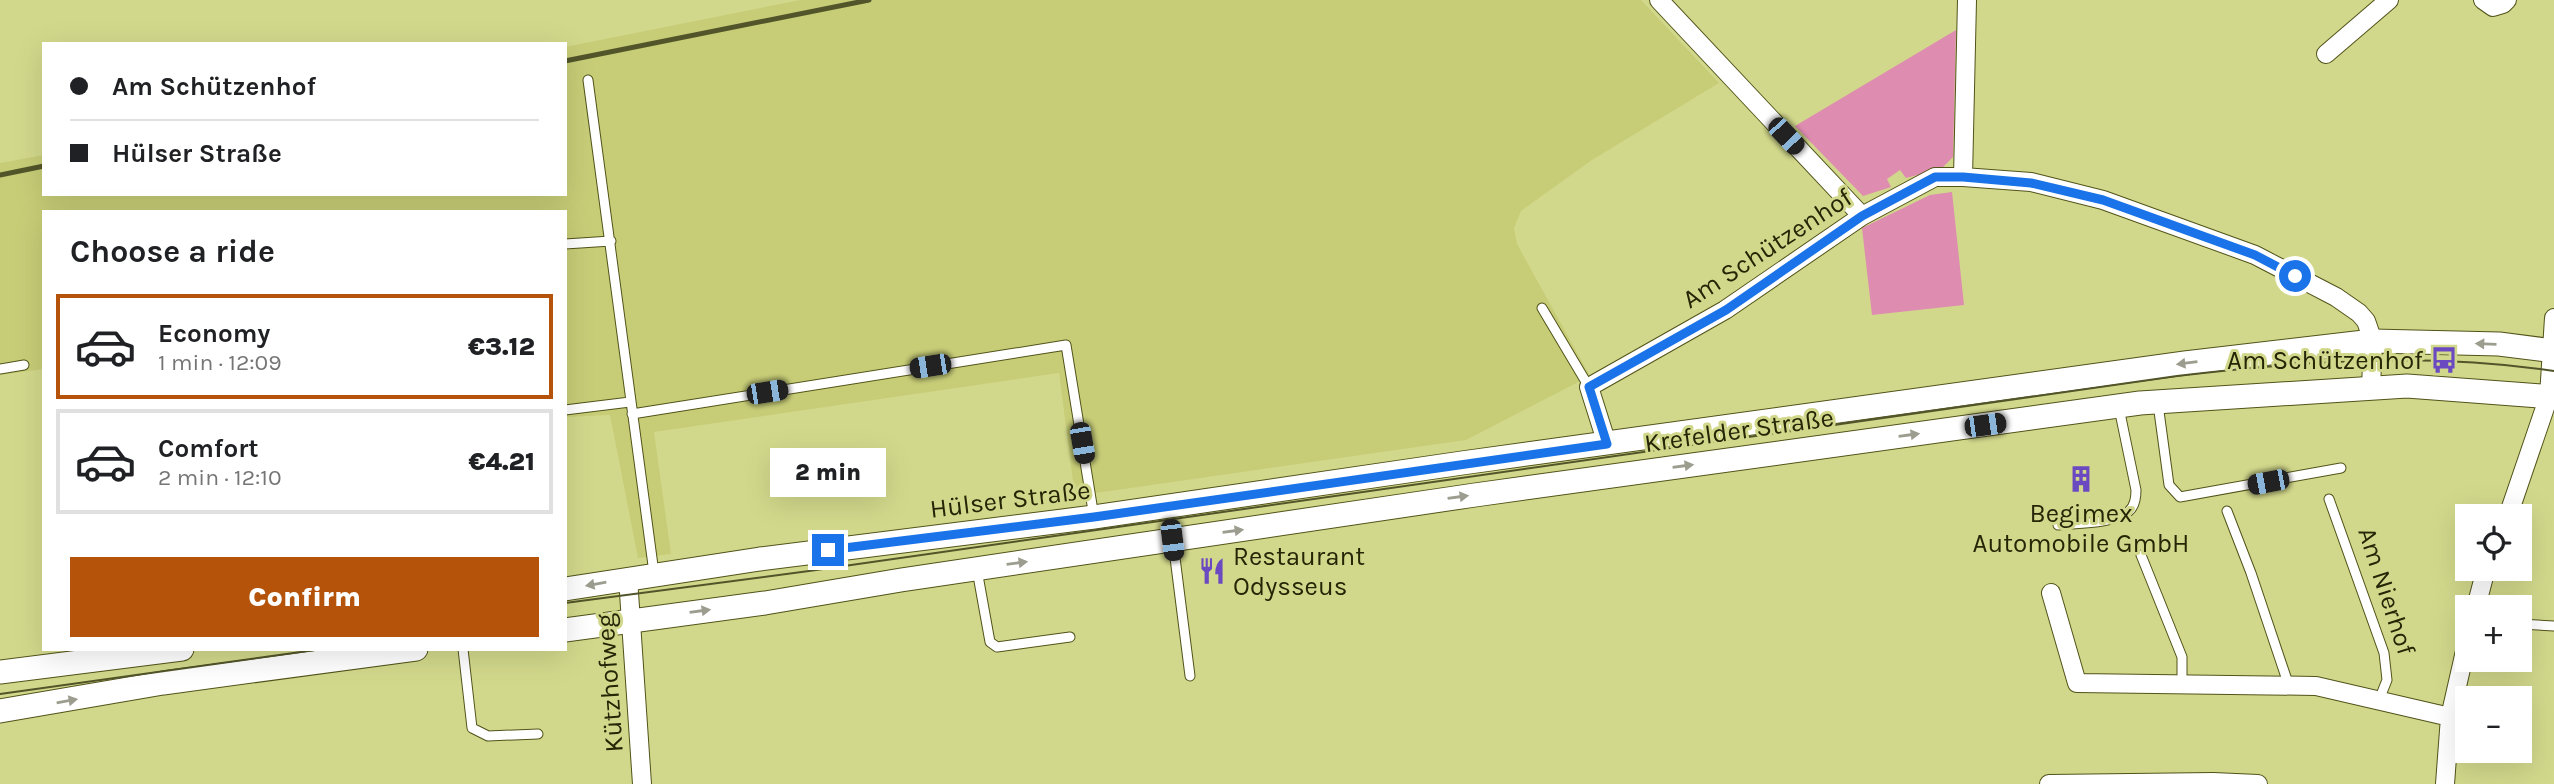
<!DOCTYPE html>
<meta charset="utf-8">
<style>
:root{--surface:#fff;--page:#f6f6f6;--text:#202124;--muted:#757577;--line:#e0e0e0;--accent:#b45309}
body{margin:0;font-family:Karla,sans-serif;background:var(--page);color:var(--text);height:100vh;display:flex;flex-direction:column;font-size:26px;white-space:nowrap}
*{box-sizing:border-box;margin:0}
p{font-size:23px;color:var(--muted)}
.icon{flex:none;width:38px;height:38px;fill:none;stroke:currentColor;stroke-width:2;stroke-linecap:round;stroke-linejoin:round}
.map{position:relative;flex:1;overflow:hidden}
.sheet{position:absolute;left:42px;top:210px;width:525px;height:441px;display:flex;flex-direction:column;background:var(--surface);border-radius:0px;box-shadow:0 7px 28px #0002}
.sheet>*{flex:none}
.top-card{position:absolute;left:42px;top:42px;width:525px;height:154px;border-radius:0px;box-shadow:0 7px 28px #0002;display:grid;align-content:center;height:154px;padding:0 28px;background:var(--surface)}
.controls{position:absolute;left:2455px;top:504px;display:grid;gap:14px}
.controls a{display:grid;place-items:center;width:77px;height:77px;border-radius:0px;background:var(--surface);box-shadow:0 7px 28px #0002;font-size:35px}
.end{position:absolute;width:32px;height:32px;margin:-16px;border:9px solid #1a73e8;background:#fff;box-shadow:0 0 0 4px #fff}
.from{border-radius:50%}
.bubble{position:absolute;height:49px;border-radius:0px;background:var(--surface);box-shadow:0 7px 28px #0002;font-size:23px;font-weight:800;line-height:49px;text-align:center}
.car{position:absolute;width:21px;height:42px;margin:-21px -10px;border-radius:9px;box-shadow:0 0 5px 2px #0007;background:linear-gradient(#222 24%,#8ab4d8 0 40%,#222 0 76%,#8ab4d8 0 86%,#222 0)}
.top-card b{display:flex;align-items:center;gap:24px;height:66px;font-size:26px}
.top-card b+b{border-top:2px solid var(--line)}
.top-card i{width:18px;height:18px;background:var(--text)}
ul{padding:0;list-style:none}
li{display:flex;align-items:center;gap:21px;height:105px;margin:0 14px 10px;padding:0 14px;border:4px solid var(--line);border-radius:0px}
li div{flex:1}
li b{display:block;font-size:26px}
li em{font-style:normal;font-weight:800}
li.on{border-color:var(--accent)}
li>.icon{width:63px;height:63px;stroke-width:1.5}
h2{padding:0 28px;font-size:32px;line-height:84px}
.action{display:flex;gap:14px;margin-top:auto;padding:14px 28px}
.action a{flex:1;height:80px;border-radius:0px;background:var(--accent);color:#fff;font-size:28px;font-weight:800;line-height:80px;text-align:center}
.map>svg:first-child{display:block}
</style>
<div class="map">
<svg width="2554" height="784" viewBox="0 0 2554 784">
<rect width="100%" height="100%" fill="#d2d88b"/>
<!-- built -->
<path fill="#c7cd77" d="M800,0H1641L1719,83L1592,160L1521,211L1514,228L1517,244L1590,376L1466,440L1075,496L1059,373L654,432L671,554L638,558L610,415L565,417V212H44V369L0,375V163L44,155V194H565V47Z"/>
<!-- green -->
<path fill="#de8cb0" d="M1956,30L1953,157L1941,169L1906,178L1900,170L1887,179L1891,187L1863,196L1795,126Z
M1952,192L1964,305L1872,315L1862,228L1930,195Z"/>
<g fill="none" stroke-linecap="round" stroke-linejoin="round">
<defs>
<path id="service" d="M588,80L654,573
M565,244L611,241
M1542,308L1589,387
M0,369L24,365
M2158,404L2169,485L2180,497L2341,468
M565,410L630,402
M632,414L1066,345L1094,517
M2329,499L2384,653L2387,680L2379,700
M2227,511L2251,573L2289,686
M2058,525C2077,523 2115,524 2129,511C2135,506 2136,497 2136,490L2119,408
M1173,542L1190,676
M2141,555L2182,657V683
M977,570L990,642L997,647L1070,637
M2520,624L2554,626
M463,649L472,728L488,736L538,734"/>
<path id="minor" d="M1659,0L1862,216
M2483,0L2493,7L2503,4L2507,0
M2326,54L2389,0
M1963,177L1967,0
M1607,444L1589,387L1725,310L1862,216L1935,177H1963L2031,182L2103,200L2255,255L2336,297L2359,313L2366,321L2373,341L2371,387
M2508,516L2549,396L2554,318
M628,578L642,784
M2051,593L2077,683L2316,686L2450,717
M2476,607L2486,569
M2049,784L2213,782L2258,784
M2445,784L2450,717L2468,638"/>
<path id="tertiary" d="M565,589L760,559L1094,517L1462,463L2185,363L2373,341L2499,344L2554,351
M565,630L765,603L901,580L1475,495L2140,403L2407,386L2554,397
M0,672L182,649
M0,711L163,683L416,649"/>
</defs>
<!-- service casing -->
<use href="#service" stroke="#515319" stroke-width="11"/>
<!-- minor casing -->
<use href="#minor" stroke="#515319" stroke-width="20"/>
<!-- tertiary casing -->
<use href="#tertiary" stroke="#515319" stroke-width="25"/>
<!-- service -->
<use href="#service" stroke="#fff" stroke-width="9"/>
<!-- minor -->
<use href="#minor" stroke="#fff" stroke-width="18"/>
<!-- tertiary -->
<use href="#tertiary" stroke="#fff" stroke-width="23"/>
<!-- tram -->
<path stroke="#525529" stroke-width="2" d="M565,603L809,571L2177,376C2303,361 2428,352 2554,371
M0,694L322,649"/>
<!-- rail -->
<path stroke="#525529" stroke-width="5" d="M565,61L869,0
M0,175L44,166"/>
</g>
<!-- one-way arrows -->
<defs><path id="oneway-solid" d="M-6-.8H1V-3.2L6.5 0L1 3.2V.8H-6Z" transform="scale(1.75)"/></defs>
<g fill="#9c9d8f">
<use href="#oneway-solid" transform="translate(2486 344) rotate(-178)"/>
<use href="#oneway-solid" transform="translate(2187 363) rotate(173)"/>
<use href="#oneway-solid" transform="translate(1909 435) rotate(-8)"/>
<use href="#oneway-solid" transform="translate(1683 466) rotate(-8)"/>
<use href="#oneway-solid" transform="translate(1458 497) rotate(-8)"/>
<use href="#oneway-solid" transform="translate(1233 531) rotate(-8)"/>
<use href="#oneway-solid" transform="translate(1017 563) rotate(-8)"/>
<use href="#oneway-solid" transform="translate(596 584) rotate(170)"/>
<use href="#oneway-solid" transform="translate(700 611) rotate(-8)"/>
<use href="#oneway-solid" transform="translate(67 701) rotate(-10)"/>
</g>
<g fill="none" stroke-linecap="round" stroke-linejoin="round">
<!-- route -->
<path stroke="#1a73e8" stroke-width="9" d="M828,550L1094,517L1607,444L1589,387L1726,310L1862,216L1935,177H1963L2031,183L2103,200L2255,255L2295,276"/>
</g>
<!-- icons -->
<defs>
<symbol id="bus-bare" viewBox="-9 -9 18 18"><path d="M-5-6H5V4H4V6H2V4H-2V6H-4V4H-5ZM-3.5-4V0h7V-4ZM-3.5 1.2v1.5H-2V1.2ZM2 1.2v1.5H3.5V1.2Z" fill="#6b49c1" stroke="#d2d88b" stroke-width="2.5" paint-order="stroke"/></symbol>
<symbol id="building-bare" viewBox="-9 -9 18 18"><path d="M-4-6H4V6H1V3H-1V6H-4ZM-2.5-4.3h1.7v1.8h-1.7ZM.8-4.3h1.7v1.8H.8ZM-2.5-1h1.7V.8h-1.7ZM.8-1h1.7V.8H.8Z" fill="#6b49c1" stroke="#d2d88b" stroke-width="2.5" paint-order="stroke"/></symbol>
<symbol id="restaurant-bare" viewBox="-9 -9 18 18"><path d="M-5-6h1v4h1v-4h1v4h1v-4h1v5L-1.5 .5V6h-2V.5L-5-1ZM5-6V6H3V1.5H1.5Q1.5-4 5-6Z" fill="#6b49c1" stroke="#d2d88b" stroke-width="2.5" paint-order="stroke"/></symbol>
</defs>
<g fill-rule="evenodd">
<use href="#bus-bare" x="2425" y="341" width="38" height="38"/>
<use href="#building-bare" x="2062" y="460" width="38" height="38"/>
<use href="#restaurant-bare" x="1193" y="552" width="38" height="38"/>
</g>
<g text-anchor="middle" stroke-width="6" stroke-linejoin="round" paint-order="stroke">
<!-- street labels -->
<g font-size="26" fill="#242606" stroke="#d2d88b">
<text transform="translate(1767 248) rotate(-33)" y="9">Am Schützenhof</text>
<text transform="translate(1739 430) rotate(-8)" y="9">Krefelder Straße</text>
<text transform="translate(1010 499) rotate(-7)" y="9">Hülser Straße</text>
<text transform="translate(2387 591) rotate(72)" y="9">Am Nierhof</text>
<text transform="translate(609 683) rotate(-94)" y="9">Kützhofweg</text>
</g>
<!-- poi labels -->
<g font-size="26" fill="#242606" stroke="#d2d88b" text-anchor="end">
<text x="2423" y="369">Am Schützenhof</text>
<text x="2081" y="522" text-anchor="middle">Begimex<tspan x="2081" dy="30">Automobile GmbH</tspan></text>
<text x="1233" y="565" text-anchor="start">Restaurant<tspan x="1233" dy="30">Odysseus</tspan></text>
</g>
</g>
</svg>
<div class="controls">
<a><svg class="icon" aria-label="locate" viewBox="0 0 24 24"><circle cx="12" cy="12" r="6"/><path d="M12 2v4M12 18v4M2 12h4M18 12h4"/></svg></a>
<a>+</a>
<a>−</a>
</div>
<i class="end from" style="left:2295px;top:276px"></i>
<i class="end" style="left:828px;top:550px"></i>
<div class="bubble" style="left:770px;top:448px;width:116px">2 min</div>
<i class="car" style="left:1786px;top:136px;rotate:137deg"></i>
<i class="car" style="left:930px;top:366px;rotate:261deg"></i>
<i class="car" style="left:767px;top:392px;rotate:81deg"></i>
<i class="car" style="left:1985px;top:425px;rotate:82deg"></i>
<i class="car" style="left:1082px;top:443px;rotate:170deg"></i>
<i class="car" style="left:2268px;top:482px;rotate:259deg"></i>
<i class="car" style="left:1172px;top:540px;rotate:173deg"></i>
<div class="top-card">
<b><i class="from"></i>Am Schützenhof</b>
<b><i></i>Hülser Straße</b>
</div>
<section class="sheet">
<h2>Choose a ride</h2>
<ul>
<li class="on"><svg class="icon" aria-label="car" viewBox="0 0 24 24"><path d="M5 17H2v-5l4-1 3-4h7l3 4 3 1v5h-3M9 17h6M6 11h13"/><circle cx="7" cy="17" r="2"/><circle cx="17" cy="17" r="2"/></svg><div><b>Economy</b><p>1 min · 12:09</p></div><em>€3.12</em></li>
<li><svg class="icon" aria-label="car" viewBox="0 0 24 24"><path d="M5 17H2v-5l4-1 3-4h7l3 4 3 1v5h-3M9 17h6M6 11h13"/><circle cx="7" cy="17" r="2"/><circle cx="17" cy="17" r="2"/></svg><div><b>Comfort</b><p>2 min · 12:10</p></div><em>€4.21</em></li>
</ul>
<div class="action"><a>Confirm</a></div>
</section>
</div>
